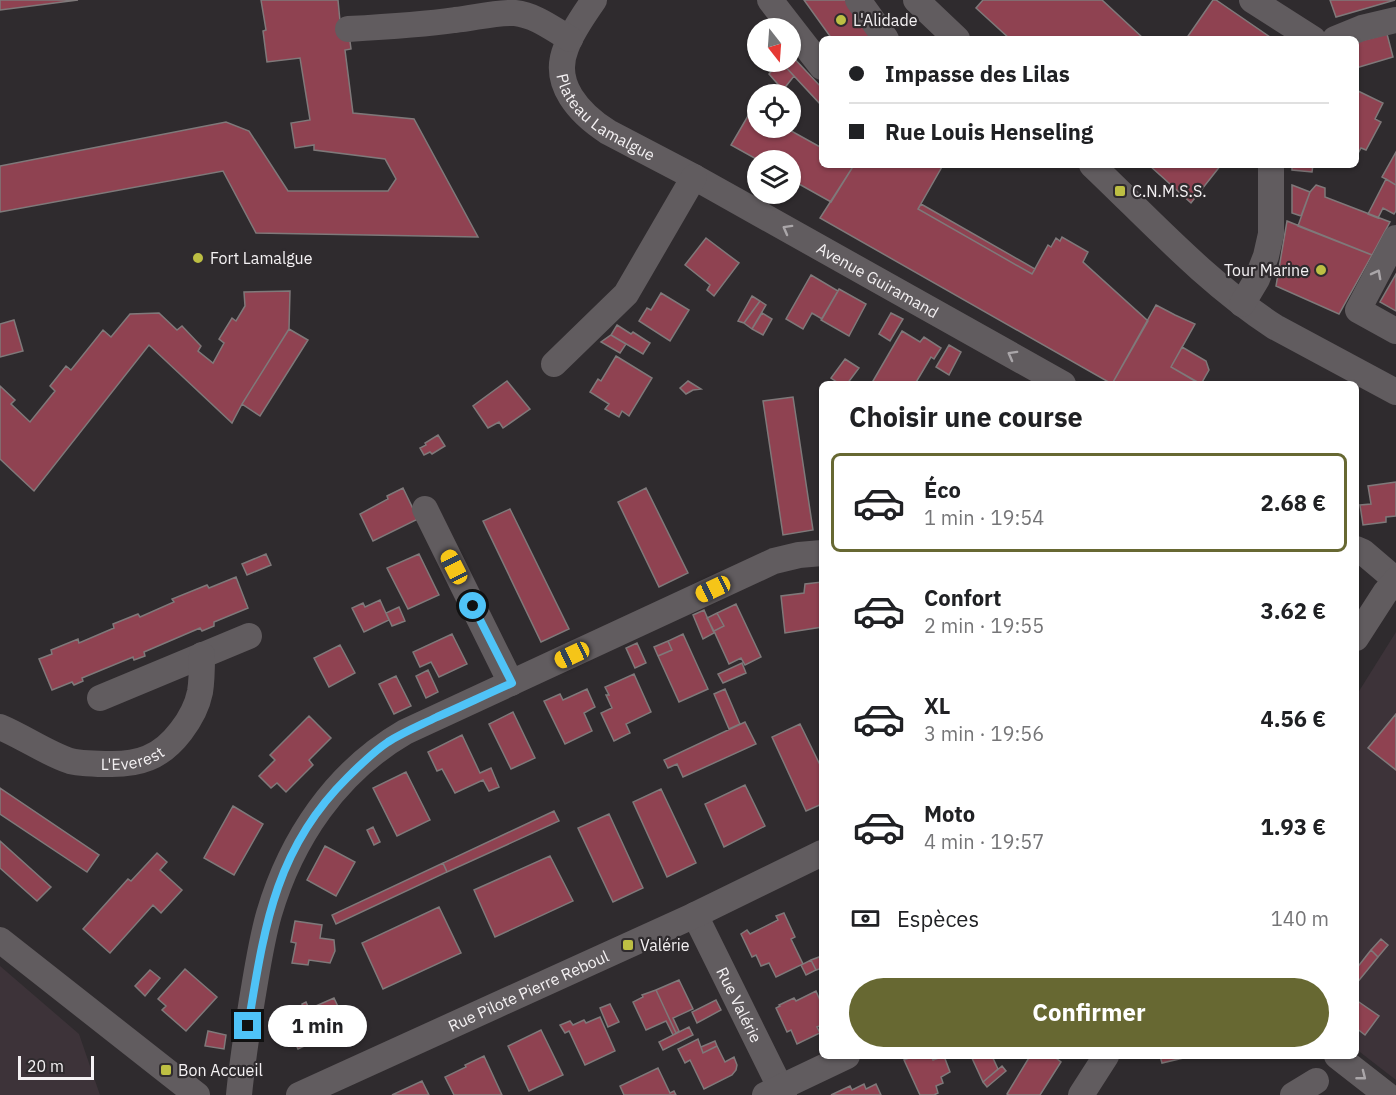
<!DOCTYPE html>
<html lang="fr">
<meta charset="utf-8">
<style>
:root{--surface:#fff;--page:#f2f2f2;--text:#202124;--muted:#757577;--line:#e0e0e0;--accent:#676832}
body{margin:0;font-family:"IBM Plex Sans",sans-serif;background:var(--page);color:var(--text);height:100vh;display:flex;flex-direction:column;font-size:22px;white-space:nowrap}
*{box-sizing:border-box;margin:0}
p{font-size:20px;color:var(--muted)}
.icon{flex:none;width:33px;height:33px;fill:none;stroke:currentColor;stroke-width:2;stroke-linecap:round;stroke-linejoin:round}
.map{position:relative;flex:1;overflow:hidden}
.panel{position:absolute;left:819px;top:381px;width:540px;height:678px;display:flex;flex-direction:column;background:var(--surface);border-radius:9px;box-shadow:0 2px 4px #0004}
.panel>*{flex:none}
.banner{position:absolute;left:819px;top:36px;width:540px;height:132px;border-radius:9px;box-shadow:0 2px 4px #0004;display:grid;align-content:center;height:132px;padding:0 30px;background:var(--surface)}
.needle{width:39px;rotate:163deg}
.fabs{position:absolute;left:747px;top:18px;display:grid;gap:12px}
.fabs a{display:grid;place-items:center;width:54px;height:54px;border-radius:50%;background:var(--surface);box-shadow:0 2px 4px #0004;font-size:30px}
.scale{position:absolute;left:18px;bottom:15px;width:76px;box-sizing:border-box;padding-left:6px;border:3px solid #f4f1f3;border-top:0;font-size:16px;line-height:21px;white-space:nowrap;color:#f4f1f3;-webkit-text-stroke:4px #2f2b2e;paint-order:stroke}
.end{position:absolute;width:27px;height:27px;margin:-14px;border:8px solid #4fc3f7;background:#111;box-shadow:0 0 0 3px #111}
.from{border-radius:50%}
.bubble{position:absolute;height:42px;border-radius:21px;background:var(--surface);box-shadow:0 2px 4px #0004;font-size:20px;font-weight:700;line-height:42px;text-align:center}
.car{position:absolute;width:18px;height:36px;margin:-18px -9px;border-radius:8px;box-shadow:0 0 4px 2px #0007;background:linear-gradient(#f5c518 24%,#345 0 40%,#f5c518 0 76%,#345 0 86%,#f5c518 0)}
.banner b{display:flex;align-items:center;gap:21px;height:57px;font-size:22px}
.banner b+b{border-top:2px solid var(--line)}
.banner i{width:15px;height:15px;background:var(--text)}
ul{padding:0;list-style:none}
li{display:flex;align-items:center;gap:18px;height:99px;margin:0 12px 9px;padding:0 18px;border:3px solid transparent;border-radius:9px}
li div{flex:1}
li b{display:block;font-size:22px}
li em{font-style:normal;font-weight:700}
li.on{border-color:var(--accent)}
li>.icon{width:54px;height:54px;stroke-width:1.5}
h2{padding:0 30px;font-size:27px;line-height:72px}
.pay{display:flex;align-items:center;gap:15px;height:66px;padding:0 30px;font-size:22px}
.pay p{margin-inline-start:auto}
.primary-button{display:flex;gap:12px;margin-top:auto;padding:12px 30px}
.primary-button a{flex:1;height:69px;border-radius:36px;background:var(--accent);color:#fff;font-size:24px;font-weight:700;line-height:69px;text-align:center}
.map>svg:first-child{display:block}
</style>
<div class="map">
<svg width="1396" height="1095" viewBox="0 0 1396 1095">
<rect width="100%" height="100%" fill="#2f2b2e"/>
<!-- built -->
<path fill="#3d3339" d="M1396,632V1080L1356,1049V696Z
M0,966L79,1034L100,1095H0Z"/>
<!-- building -->
<path fill="#8f4251" stroke="#7f797a" stroke-width="1.5" d="M0,0H78L0,10Z
M261,0H338L340,21L347,20L351,49L345,50L353,113L414,119L478,237L256,233L223,171L0,212V166L226,122L249,131L288,191H388L396,179L385,159L314,150V145L295,148L291,123L310,120L300,58L267,62L263,31L266,30Z
M804,0H852L880,39H832Z
M983,0H1102L1144,39H1010L976,8Z
M1213,0H1216L1273,39H1186Z
M1330,0H1395L1336,17Z
M1387,34L1393,57L1356,68V42Z
M790,54L822,88V106L781,62H790Z
M779,62H781L794,76L783,90L769,74Z
M1356,90L1383,103L1375,119L1381,122L1366,150L1361,148L1356,157Z
M752,109L758,112V128H786L822,148V165H854L831,202L790,179V160H758L731,145Z
M1396,152V185L1382,177Z
M854,165H943L918,209L1032,274L1048,245L1051,247L1056,238L1060,241L1062,237L1088,252L1083,262L1148,321L1112,384L820,218Z
M1149,165H1221L1191,203Z
M1292,165H1313L1312,172L1292,170Z
M1386,179L1396,185V211L1394,214L1383,208L1378,218L1368,214Z
M1292,185L1310,192L1301,216L1292,213Z
M1316,185L1325,188V197L1390,222L1372,255L1298,226L1310,192Z
M921,204L1035,269L1032,274L918,209Z
M1287,221L1372,255L1339,314L1276,286Z
M706,238L739,263L714,296L707,290L710,285L685,265Z
M1396,274V311L1380,302Z
M811,275L838,291L822,319L812,313L803,329L786,319Z
M839,289L866,304L849,336L821,320Z
M290,291L289,329L242,404L232,423L149,345L34,491L0,459V386L15,400L11,404L30,422L55,391L50,386L66,366L71,370L103,330L111,337L130,314L159,313L177,330L182,326L201,346L198,351L213,363L224,343L219,339L232,318L236,321L245,306L244,292Z
M661,293L689,310L670,341L639,321L647,308L651,310Z
M752,296L760,301L744,323L738,321Z
M760,301L766,305L752,329L744,323Z
M1156,305L1175,315L1195,324L1171,367L1200,384H1112Z
M762,313L772,319L763,335L752,329Z
M891,313L903,319L890,341L879,334Z
M14,320L23,351L0,357V324Z
M617,325L631,334L633,332L650,343L643,354L611,335Z
M289,329L308,340L260,416L242,404Z
M902,331L920,342L924,337L941,348L934,359L931,357L915,384H879L873,381Z
M611,335L626,344L620,353L601,342Z
M949,345L961,352L949,375L936,367Z
M1182,347L1206,361L1209,370L1201,384L1171,367Z
M616,356L652,378L629,416L622,411L619,417L605,409L609,404L590,392L598,379L601,381Z
M845,359L859,368L847,384H840L831,378Z
M507,381L530,409L503,428L499,422L488,428L473,406Z
M688,381L701,389L693,390L686,394L680,388Z
M793,397L813,530L783,535L763,401Z
M438,435L445,446L432,454L430,452L424,455L420,448L426,445L425,443Z
M1396,482V516L1386,517V522L1363,525L1360,505L1371,504L1368,486Z
M403,488L418,519L373,541L360,514L388,499L387,496Z
M646,488L688,573L659,587L618,502Z
M510,509L569,629L541,642L483,521Z
M266,554L271,565L247,575L242,564Z
M419,554L439,595L408,609L387,568Z
M236,577L248,608L214,622V626L202,631L200,628L144,652L145,656L134,660L133,657L82,678L83,681L74,685L72,682L52,690L39,659L52,654L51,650L78,639L79,643L114,628L113,624L138,614L140,617L174,602L172,599L207,585L209,588Z
M822,582V627L785,633L781,596L804,593L805,584Z
M380,600L389,620L364,632L352,608L363,603L365,607Z
M736,604L761,657L745,665L741,658L729,664L714,631L724,626L717,613Z
M399,607L405,621L392,626L386,613Z
M704,610L714,633L703,639L693,615Z
M717,613L724,626L714,631L707,618Z
M452,634L467,664L439,677L431,662L420,667L413,652Z
M683,634L708,689L679,702L658,656L672,650L668,641Z
M668,641L672,650L658,656L654,647Z
M637,643L646,663L635,668L626,648Z
M340,645L355,673L329,687L314,658Z
M742,663L746,673L723,683L718,674Z
M428,670L438,692L426,698L416,676Z
M634,674L651,712L626,724L630,733L614,741L601,713L612,708L606,695H609L605,687Z
M396,676L411,706L394,714L379,684Z
M587,689L595,707L584,713L592,731L565,744L544,701L560,694L563,700Z
M725,689L740,724L729,729L714,694Z
M513,712L535,758L511,769L489,724Z
M1396,714V770L1368,748Z
M309,716L331,738L309,760L313,765L286,792L277,783L271,788L259,776L275,760L270,755Z
M745,722L756,744L683,777L677,764L668,768L664,760Z
M800,724L822,769V804L806,811L772,737Z
M462,735L480,773L491,768L499,787L489,791L483,780L455,793L442,769L437,771L428,752Z
M406,772L430,820L397,836L373,788Z
M745,785L765,826L724,847L705,804Z
M0,788L99,855L87,872L0,814Z
M661,789L696,863L667,877L633,802Z
M233,806L263,824L234,875L204,858Z
M554,811L559,821L447,872L443,863Z
M609,814L643,888L613,902L578,828Z
M373,827L380,842L374,845L367,830Z
M0,841L51,887L37,901L0,868Z
M325,846L355,862L336,896L307,880Z
M157,853L167,862L160,870L182,890L161,913L153,905L110,953L83,929L128,879L131,881Z
M550,856L573,901L495,937L474,890Z
M443,863L447,872L336,924L332,915Z
M439,907L461,953L383,989L362,943Z
M784,913L795,937L791,939L803,964L776,977L769,963L761,966L756,955L752,957L741,934L747,930L750,934L778,920L776,916Z
M295,921L322,925L320,938L334,940L335,951L330,963L309,960L308,965L292,963L296,943L291,942Z
M1381,939L1388,945L1378,957L1371,950Z
M1371,950L1378,957L1356,984V969Z
M819,957L822,963V968L816,970L811,960Z
M811,960L816,970L806,975L801,965Z
M185,969L217,997L186,1031L162,1010L166,1006L158,999Z
M150,970L160,978L145,996L135,986Z
M679,980L693,1009L673,1018L679,1031L676,1033L656,990Z
M656,990L676,1033L673,1035L666,1021L646,1030L633,1002L643,997L642,995Z
M816,991L822,1005V1025L817,1027L820,1033L797,1044L791,1030L787,1032L776,1008L780,1006L779,1005L794,998L796,1001Z
M334,998L347,1026L298,1049L285,1021L305,1011L302,1004L306,1002L309,1009Z
M716,1000L721,1010L697,1023L692,1012Z
M1356,1000L1379,1016L1365,1035L1356,1028Z
M610,1004L619,1022L608,1027L600,1008Z
M600,1017L615,1051L585,1065L569,1031L565,1033L560,1025L570,1021L573,1025L584,1020L586,1023Z
M689,1027L693,1035L663,1050L659,1042Z
M541,1030L563,1075L529,1091L508,1046Z
M208,1031L226,1035L224,1049L205,1046Z
M698,1039L703,1053L717,1046L725,1062L734,1057L737,1065L736,1070L732,1075L704,1089L690,1060L685,1063L678,1049Z
M715,1041L717,1046L703,1053L701,1047Z
M484,1056L502,1095H454L445,1077L466,1067L465,1065Z
M914,1056H931L933,1060L944,1056L950,1072L941,1077L943,1083L936,1086L938,1093L934,1095H920L904,1060Z
M971,1056H992L998,1069L983,1082Z
M1030,1056H1057L1056,1058L1061,1062L1040,1095H1009L1007,1094Z
M1160,1056H1192L1162,1063Z
M1002,1066L1006,1071L987,1087L983,1082Z
M658,1068L670,1093L674,1091L676,1095H624L620,1086Z
M422,1081L429,1095H392Z
M864,1084L866,1089L876,1084L881,1095H831L850,1086L852,1090Z"/>
<g fill="none" stroke-linecap="round" stroke-linejoin="round">
<!-- minor -->
<g stroke="#615c5f" stroke-width="26">
<path id="s1" d="M594,0C584,15 572,31 566,48C551,84 580,114 608,132L694,177L1063,384"/>
<path d="M770,0L822,67"/>
<path d="M858,0L886,39"/>
<path d="M916,0L957,39"/>
<path d="M1252,0L1313,39"/>
<path d="M348,29C384,27 420,25 455,20C475,18 495,12 515,13C535,15 553,29 570,39"/>
<path d="M1335,39L1362,28L1396,20"/>
<path d="M1092,165C1151,221 1206,282 1275,327L1396,392"/>
<path d="M1396,238L1358,310L1396,331"/>
<path d="M1242,304L1257,279L1266,256L1271,234V165"/>
<path d="M554,364L626,294L694,177"/>
<path d="M425,509L511,683"/>
<path d="M1356,549L1363,552L1396,580"/>
<path d="M1356,638L1385,593L1396,580"/>
<path d="M100,698L249,636"/>
<path id="s2" d="M0,727C24,737 46,753 70,761C83,764 98,764 112,764C124,764 136,763 148,758C172,749 195,717 200,692C202,680 202,667 202,655"/>
<path id="s3" d="M695,915L784,1095"/>
<path d="M0,940L197,1095"/>
<path d="M1337,1056L1387,1095"/>
<path d="M239,1095C242,1063 247,1032 252,1000C257,971 261,942 269,914C291,839 336,772 405,732L774,561L799,555L822,553"/>
<path id="s4" d="M299,1095L695,915L822,853"/>
<path d="M765,1095L847,1056"/>
<path d="M1081,1095L1106,1056"/>
<path d="M1293,1095L1316,1081"/>
</g>
</g>
<!-- one-way arrows -->
<defs><path id="oneway-chevron" d="M-2-3.5L2.5 0L-2 3.5" fill="none" stroke-width="1.6" stroke-linecap="round" stroke-linejoin="round" transform="scale(1.5)"/></defs>
<g stroke="#aaa6a9">
<use href="#oneway-chevron" transform="translate(787 229) rotate(-151)"/>
<use href="#oneway-chevron" transform="translate(1377 274) rotate(-62)"/>
<use href="#oneway-chevron" transform="translate(1012 355) rotate(-151)"/>
<use href="#oneway-chevron" transform="translate(1362 1076) rotate(38)"/>
</g>
<g fill="none" stroke-linecap="round" stroke-linejoin="round">
<!-- route -->
<path stroke="#4fc3f7" stroke-width="8" d="M248,1026C264,930 274,850 347,778C360,765 373,752 388,742C404,732 421,725 437,717C462,706 487,694 512,683L473,606"/>
</g>
<!-- markers -->
<g fill="#bdbf43" stroke="#2f2b2e" stroke-width="2">
<circle cx="841" cy="20" r="6"/>
<rect x="1114" y="185" width="12" height="12" rx="3"/>
<circle cx="198" cy="258" r="6"/>
<circle cx="1321" cy="270" r="6"/>
<rect x="622" y="939" width="12" height="12" rx="3"/>
<rect x="160" y="1064" width="12" height="12" rx="3"/>
</g>
<g text-anchor="middle" stroke-width="4.5" stroke-linejoin="round" paint-order="stroke">
<!-- poi labels -->
<g font-size="16" fill="#f4f1f3" stroke="#2f2b2e" text-anchor="start">
<text x="853" y="26">L'Alidade</text>
<text x="1132" y="197">C.N.M.S.S.</text>
<text x="210" y="264">Fort Lamalgue</text>
<text x="1309" y="276" text-anchor="end">Tour Marine</text>
<text x="640" y="951">Valérie</text>
<text x="178" y="1076">Bon Accueil</text>
</g>
<!-- street labels -->
<g font-size="16" fill="#f4f1f3" stroke="#2f2b2e">
<text dy="6" stroke="none"><textPath href="#s1" startOffset="146">Plateau Lamalgue</textPath></text>
<text dy="6" stroke="none"><textPath href="#s1" startOffset="466">Avenue Guiramand</textPath></text>
<text dy="6" stroke="none"><textPath href="#s2" startOffset="141">L'Everest</textPath></text>
<text dy="6" stroke="none"><textPath href="#s4" startOffset="252">Rue Pilote Pierre Reboul</textPath></text>
<text dy="6" stroke="none"><textPath href="#s3" startOffset="100">Rue Valérie</textPath></text>
</g>
</g>
</svg>
<div class="fabs">
<a><svg class="needle" viewBox="-14 -14 28 28"><path d="M0-13l5 13h-10z" fill="#e53935"/><path d="M0 13l5-13h-10z" fill="#757577"/></svg></a>
<a><svg class="icon" aria-label="locate" viewBox="0 0 24 24"><circle cx="12" cy="12" r="6"/><path d="M12 2v4M12 18v4M2 12h4M18 12h4"/></svg></a>
<a><svg class="icon" aria-label="layers" viewBox="0 0 24 24"><path d="M12 4l9 5-9 5-9-5zM3 14l9 5 9-5"/></svg></a>
</div>
<div class="scale">20 m</div>
<i class="end from" style="left:473px;top:606px"></i>
<i class="end" style="left:248px;top:1026px"></i>
<div class="bubble" style="left:268px;top:1005px;width:99px">1 min</div>
<i class="car" style="left:454px;top:567px;rotate:333deg"></i>
<i class="car" style="left:713px;top:589px;rotate:245deg"></i>
<i class="car" style="left:572px;top:655px;rotate:245deg"></i>
<div class="banner">
<b><i class="from"></i>Impasse des Lilas</b>
<b><i></i>Rue Louis Henseling</b>
</div>
<section class="panel">
<h2>Choisir une course</h2>
<ul>
<li class="on"><svg class="icon" aria-label="car" viewBox="0 0 24 24"><path d="M5 17H2v-5l4-1 3-4h7l3 4 3 1v5h-3M9 17h6M6 11h13"/><circle cx="7" cy="17" r="2"/><circle cx="17" cy="17" r="2"/></svg><div><b>Éco</b><p>1 min · 19:54</p></div><em>2.68 €</em></li>
<li><svg class="icon" aria-label="car" viewBox="0 0 24 24"><path d="M5 17H2v-5l4-1 3-4h7l3 4 3 1v5h-3M9 17h6M6 11h13"/><circle cx="7" cy="17" r="2"/><circle cx="17" cy="17" r="2"/></svg><div><b>Confort</b><p>2 min · 19:55</p></div><em>3.62 €</em></li>
<li><svg class="icon" aria-label="car" viewBox="0 0 24 24"><path d="M5 17H2v-5l4-1 3-4h7l3 4 3 1v5h-3M9 17h6M6 11h13"/><circle cx="7" cy="17" r="2"/><circle cx="17" cy="17" r="2"/></svg><div><b>XL</b><p>3 min · 19:56</p></div><em>4.56 €</em></li>
<li><svg class="icon" aria-label="car" viewBox="0 0 24 24"><path d="M5 17H2v-5l4-1 3-4h7l3 4 3 1v5h-3M9 17h6M6 11h13"/><circle cx="7" cy="17" r="2"/><circle cx="17" cy="17" r="2"/></svg><div><b>Moto</b><p>4 min · 19:57</p></div><em>1.93 €</em></li>
</ul>
<div class="pay"><svg class="icon" aria-label="cash" viewBox="0 0 24 24"><path d="M3 7h18v10H3z"/><circle cx="12" cy="12" r="2"/></svg>Espèces<p>140 m</p></div>
<div class="primary-button"><a>Confirmer</a></div>
</section>
</div>
